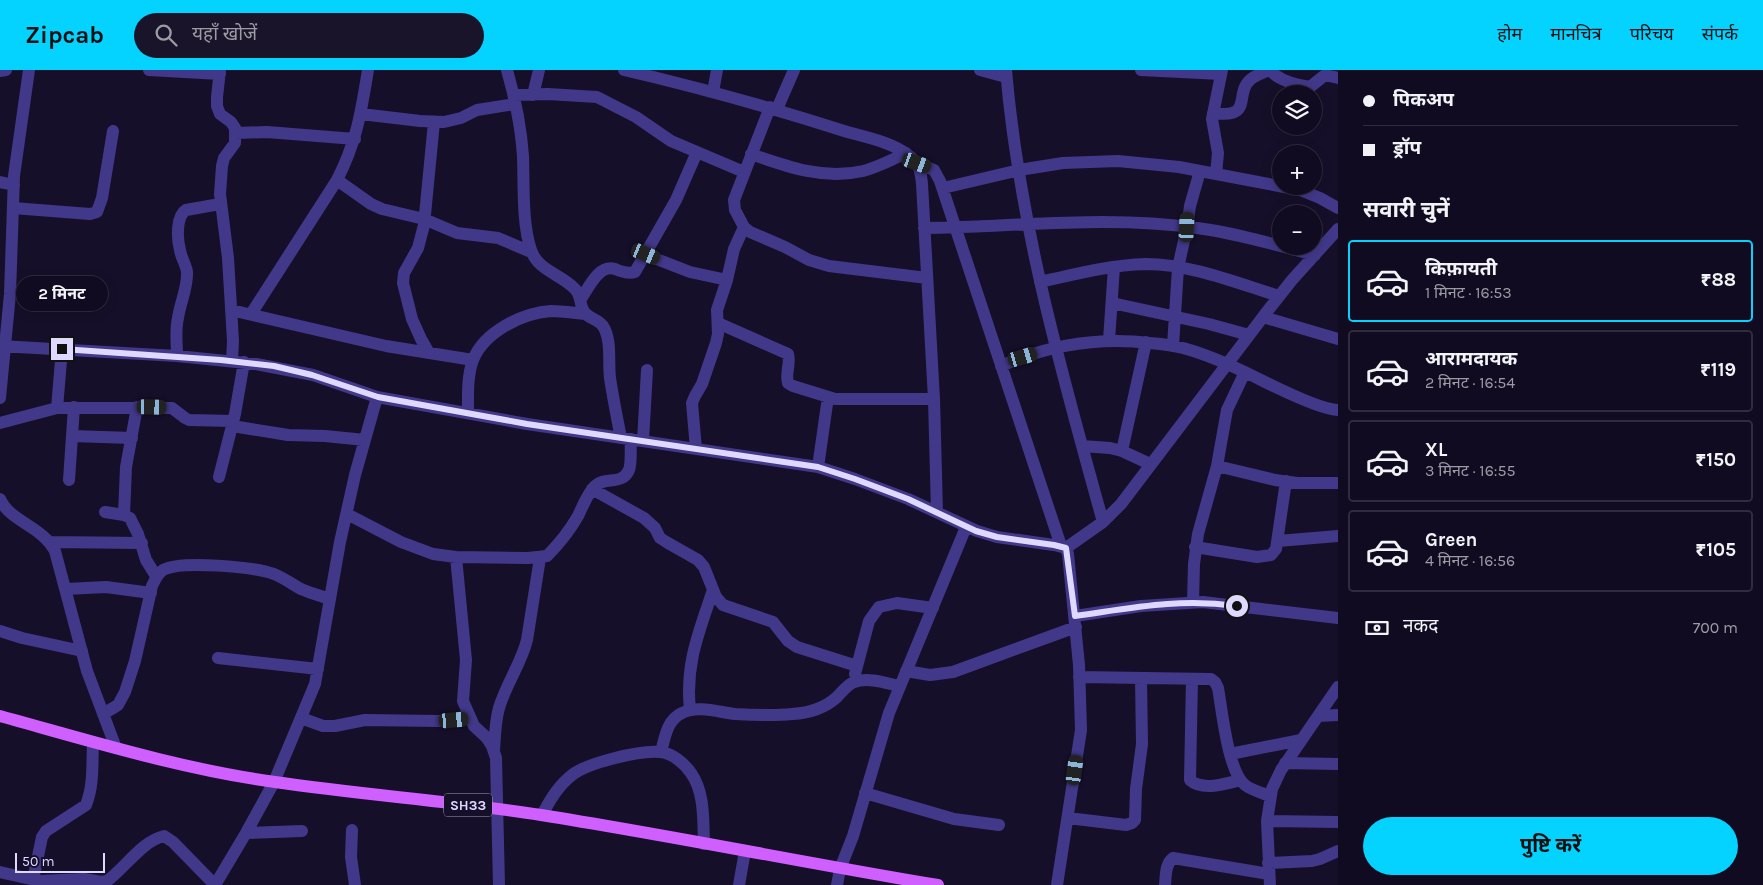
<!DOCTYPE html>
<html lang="hi">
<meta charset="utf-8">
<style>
:root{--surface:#100b20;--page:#191429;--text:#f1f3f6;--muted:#9c9ba5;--line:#302b3e;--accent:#04d2ff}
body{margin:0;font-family:Karla,"Noto Sans Devanagari",sans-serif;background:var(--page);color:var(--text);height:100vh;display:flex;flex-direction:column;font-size:19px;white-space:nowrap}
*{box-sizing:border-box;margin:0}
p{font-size:16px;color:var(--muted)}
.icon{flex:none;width:28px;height:28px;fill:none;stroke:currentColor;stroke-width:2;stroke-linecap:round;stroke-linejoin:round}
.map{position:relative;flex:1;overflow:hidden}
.details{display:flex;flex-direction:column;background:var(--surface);width:425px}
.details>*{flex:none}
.top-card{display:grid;align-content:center;height:110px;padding:0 25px;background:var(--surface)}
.buttons{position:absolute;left:1272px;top:15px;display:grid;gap:10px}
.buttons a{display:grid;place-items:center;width:50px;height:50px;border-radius:50%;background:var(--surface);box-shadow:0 2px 12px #0003,0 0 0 1px var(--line);font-size:25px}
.scale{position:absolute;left:15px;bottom:12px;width:90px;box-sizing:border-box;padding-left:5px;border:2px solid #dfd8ff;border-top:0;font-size:14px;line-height:18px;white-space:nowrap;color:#dfd8ff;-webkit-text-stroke:4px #160f2a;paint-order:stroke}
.end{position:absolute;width:22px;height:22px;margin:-11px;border:6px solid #dfd8ff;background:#111;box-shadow:0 0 0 2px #111}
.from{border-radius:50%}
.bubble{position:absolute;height:35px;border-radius:18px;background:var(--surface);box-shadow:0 2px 12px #0003,0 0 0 1px var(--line);font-size:16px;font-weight:700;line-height:35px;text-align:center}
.car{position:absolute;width:15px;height:30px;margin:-15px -8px;border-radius:6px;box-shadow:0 0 4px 1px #0007;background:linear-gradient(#222 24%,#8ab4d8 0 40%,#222 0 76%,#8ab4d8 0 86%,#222 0)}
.top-card b{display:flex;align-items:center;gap:18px;height:48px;font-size:19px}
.top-card b+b{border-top:1px solid var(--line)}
.top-card i{width:12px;height:12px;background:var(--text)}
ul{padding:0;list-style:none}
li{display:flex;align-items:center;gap:15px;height:82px;margin:0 10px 8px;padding:0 15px;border:2px solid var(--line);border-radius:5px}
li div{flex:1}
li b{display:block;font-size:19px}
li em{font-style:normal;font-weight:700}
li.selected{border-color:var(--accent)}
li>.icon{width:45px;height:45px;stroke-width:1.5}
h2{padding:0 25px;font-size:22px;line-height:60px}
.pay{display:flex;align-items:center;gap:12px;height:55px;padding:0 25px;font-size:19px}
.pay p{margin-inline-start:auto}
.action{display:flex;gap:10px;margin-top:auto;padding:10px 25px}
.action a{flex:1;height:58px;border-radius:30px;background:var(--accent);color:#111;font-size:20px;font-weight:700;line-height:58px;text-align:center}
header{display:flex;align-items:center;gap:30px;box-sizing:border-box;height:70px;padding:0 25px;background:var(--accent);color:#111}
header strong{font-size:24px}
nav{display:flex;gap:28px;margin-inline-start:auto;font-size:18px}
.search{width:350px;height:45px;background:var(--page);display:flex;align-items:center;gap:12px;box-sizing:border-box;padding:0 18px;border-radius:28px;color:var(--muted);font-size:19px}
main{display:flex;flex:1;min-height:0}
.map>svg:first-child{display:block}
</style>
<header>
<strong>Zipcab</strong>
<div class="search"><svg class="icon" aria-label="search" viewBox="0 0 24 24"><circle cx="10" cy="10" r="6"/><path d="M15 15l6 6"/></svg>यहाँ खोजें</div>
<nav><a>होम</a><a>मानचित्र</a><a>परिचय</a><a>संपर्क</a></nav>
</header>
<main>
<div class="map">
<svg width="1338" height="815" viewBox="0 0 1338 815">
<rect width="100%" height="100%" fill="#160f2a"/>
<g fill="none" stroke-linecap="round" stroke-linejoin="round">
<!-- minor -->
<path stroke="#42388a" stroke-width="12" d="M149,0L220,4
M220,0L217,27V36L220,44L231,52L235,58V73L224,88L222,96L220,124L228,188L233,271L232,291
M507,0C515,28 521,56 523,86C524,114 522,154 531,180C538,201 561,204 575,219C582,226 579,236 585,243C590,249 598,249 603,256C612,270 608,292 610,308C613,328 617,348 621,368
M624,0C697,17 769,37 841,60C863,67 890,71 908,85C919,92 921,102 922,114L934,329L937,442
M980,0L1006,7
M1006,0C1019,154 1062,304 1103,452
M1141,0L1221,4
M1270,0C1278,10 1297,15 1310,17L1325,5L1338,8
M0,1L6,0
M713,22L717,0
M514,25L548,24L597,27L636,47L671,71L744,102
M533,25L539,0
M770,37L734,130L735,140L744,157L750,162L785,177L809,190L829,196L927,208
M777,39L794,0
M1213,43C1255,49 1233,24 1251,9C1256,5 1263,3 1269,0
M361,44L420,51L444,52L461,48L477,40L515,34
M236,63L267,62L355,69
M751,84C788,97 824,110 863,101C878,97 892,90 906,83
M917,93L934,100L940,111L1061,476
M1216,104L1218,83L1212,49L1222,0
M337,110L371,134L382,139L424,149L457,163L498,168L531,182
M0,112L14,115
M943,118L1019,100L1063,93L1118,91L1179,97L1300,120L1320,128L1338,138
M13,138L90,144L97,142L102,128L113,61
M924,158C1015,157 1106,145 1197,158C1237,163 1275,175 1315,185
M646,185L690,202L727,210
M1040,212C1075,204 1110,195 1146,194C1190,194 1237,213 1279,226
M581,229C589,217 599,194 615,199C622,202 628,204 635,202L676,130L697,82
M1112,233L1209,254L1249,265
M231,240L386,276L473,290
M251,244L337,110C357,71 361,42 368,0
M1263,247L1338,269
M718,253L788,284C791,293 785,303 788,313L793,316L835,329H934
M1109,270L1114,197
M0,276L177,286L256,294L313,305L377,327L527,354L818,397L855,409L908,429L977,461L997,467L1054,475L1066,478L1068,484L1079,595L1081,660L1057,815
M1173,276L1178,198L1187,157L1190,136L1200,101
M429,283L421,269L412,249L403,213L404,203L418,178L424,155L434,52
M177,286C177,274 175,260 178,248C180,233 188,217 187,202C186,194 181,188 180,180C177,169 176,146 186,140L220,134
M1001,296C1049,275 1098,267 1150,273C1161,274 1172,275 1183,278C1209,285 1233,296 1257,308C1275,317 1320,340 1338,340
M0,328L10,224L14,106L29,0
M57,338L62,279
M468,343C468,326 467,306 473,290C484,262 522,243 551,241C562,241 574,243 585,244
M0,353L57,338H172L185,348L189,350L233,351
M232,356L288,365L325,366L365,370
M72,366L132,368
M643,371L647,300
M1082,376L1110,378L1122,381L1150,394
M696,379L692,333L695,326L702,314L716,273L718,264L717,240L727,210L734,179L744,157
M1122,381L1146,272
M1217,396L1275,410L1297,413H1338
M818,397L828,327
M219,407L235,344L244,292
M69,410L74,337
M592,419L644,448L655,458L660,468L668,473L698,490L704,497L716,527L723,535L773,552L788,571L797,577L857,596
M0,429C10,452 41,455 55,481L87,601L116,678
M105,442L124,445L130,448L138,464L146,490L156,506
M347,444L401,472L433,484L456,487L528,488L547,486C558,475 570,460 578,446C583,436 587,424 595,416C605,406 622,416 629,400C632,392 630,378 631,369
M124,445L126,397L137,337
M1278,471L1338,466
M50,472L142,473
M1195,477L1257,487L1271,485L1276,479L1286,411
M1066,478L1103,452L1121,434L1269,239L1292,210L1338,159
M456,487L466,590L463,631L474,656L486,667L492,676L496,688L499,815
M66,519L106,517L151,523
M1193,532L1194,494L1198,464L1217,396L1227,340L1245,302
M1075,546L1141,536L1203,532L1338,548
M0,561L22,568L82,581
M218,588L318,599
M906,601L930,605L953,602L1076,557
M855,604L869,551L879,537L897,533L933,538
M1079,607L1211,609L1215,612L1218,618C1222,640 1228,702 1245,715C1251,720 1262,723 1270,726
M1192,609L1190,710C1202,721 1226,714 1240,710
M690,640C685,594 699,562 713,520
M103,644L118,635L125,622L135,591L152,516C155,510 157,504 163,500C181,490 254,497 274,504C284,508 292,514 301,519C310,523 321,526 330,529
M1318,646L1338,645
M301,648L323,656H335L365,650L439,651L470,648
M494,681C495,666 495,652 499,638C506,614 521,594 527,570L540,488
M661,682C665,667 667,650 682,643C698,635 718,642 735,644C753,645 773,646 792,644C809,643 824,639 837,627C842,622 847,615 854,612C868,607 886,613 899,616
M1230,684L1301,670
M1285,693L1338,694
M865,723L954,749L999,755
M542,745C550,730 558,716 572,705C587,693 640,680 660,682C672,683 684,693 691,703C705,723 703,750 704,774
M1068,748L1126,755L1132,753L1135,750L1136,719L1142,674L1141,608
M1267,751L1338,752
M352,760L351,787L355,815
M246,763L302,761
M1268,793L1312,791L1320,789L1338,781
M0,802L40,811L84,809L102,812L107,811C125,798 142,771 164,766L173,772L215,815
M33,810L42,767L46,761L86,735C94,715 92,693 93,672
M215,815L246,763L274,712L315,614L340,472L355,405L377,327
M739,815L745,781
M837,815L840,799L853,766L889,643L966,457
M1165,815C1166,806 1165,794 1173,788L1269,804
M1270,815L1267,751L1272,719L1281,700L1338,617"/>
<!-- major -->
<path stroke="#d05fff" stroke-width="12" d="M0,646C91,671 181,699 275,712C363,725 453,731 541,745C674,766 805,793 938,815"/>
</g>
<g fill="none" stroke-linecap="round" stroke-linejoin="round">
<!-- route -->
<path stroke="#dfd8ff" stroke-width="6" d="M62,279L221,290L274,296L312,305L378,327L527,354L818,397L855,409L908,429L976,461L997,467L1054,475L1066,478L1075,546C1132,538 1178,528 1237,536"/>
</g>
<g text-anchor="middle" stroke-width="5" stroke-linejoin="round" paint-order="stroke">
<!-- shield labels -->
<rect fill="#160f2a" stroke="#a39cbf" stroke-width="1" x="444" y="723.5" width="48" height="23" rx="4"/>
<g font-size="14" font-weight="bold" fill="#dfd8ff">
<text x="468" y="740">SH33</text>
</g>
</g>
</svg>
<div class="buttons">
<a><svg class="icon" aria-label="layers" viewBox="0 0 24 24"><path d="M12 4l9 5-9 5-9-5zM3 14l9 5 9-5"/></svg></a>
<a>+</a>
<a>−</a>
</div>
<div class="scale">50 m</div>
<i class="end from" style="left:1237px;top:536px"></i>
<i class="end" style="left:62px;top:279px"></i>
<div class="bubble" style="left:16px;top:206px;width:92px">2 मिनट</div>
<i class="car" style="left:917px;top:93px;rotate:110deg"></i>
<i class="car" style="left:1187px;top:157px;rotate:3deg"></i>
<i class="car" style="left:646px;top:184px;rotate:112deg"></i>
<i class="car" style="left:1023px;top:287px;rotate:74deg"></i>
<i class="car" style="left:152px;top:337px;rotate:91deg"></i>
<i class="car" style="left:454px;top:650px;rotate:85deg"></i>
<i class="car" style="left:1075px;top:700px;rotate:8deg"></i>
</div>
<section class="details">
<div class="top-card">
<b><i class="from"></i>पिकअप</b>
<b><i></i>ड्रॉप</b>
</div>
<h2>सवारी चुनें</h2>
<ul>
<li class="selected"><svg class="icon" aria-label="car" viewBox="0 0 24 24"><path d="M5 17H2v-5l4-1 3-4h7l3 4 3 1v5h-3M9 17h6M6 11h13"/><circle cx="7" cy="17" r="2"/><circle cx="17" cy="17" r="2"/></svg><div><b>किफ़ायती</b><p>1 मिनट · 16:53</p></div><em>₹88</em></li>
<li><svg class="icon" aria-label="car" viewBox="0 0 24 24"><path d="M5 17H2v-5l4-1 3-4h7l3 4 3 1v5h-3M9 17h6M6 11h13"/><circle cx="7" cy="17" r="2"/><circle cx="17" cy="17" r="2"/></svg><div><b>आरामदायक</b><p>2 मिनट · 16:54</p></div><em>₹119</em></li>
<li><svg class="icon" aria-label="car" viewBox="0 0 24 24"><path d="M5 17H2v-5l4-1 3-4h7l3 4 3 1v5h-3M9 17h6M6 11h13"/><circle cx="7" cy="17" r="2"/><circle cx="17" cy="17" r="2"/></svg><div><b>XL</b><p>3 मिनट · 16:55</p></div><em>₹150</em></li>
<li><svg class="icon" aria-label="car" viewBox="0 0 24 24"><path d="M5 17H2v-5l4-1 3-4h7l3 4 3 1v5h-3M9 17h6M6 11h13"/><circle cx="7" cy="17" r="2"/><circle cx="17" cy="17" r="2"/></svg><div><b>Green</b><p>4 मिनट · 16:56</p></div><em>₹105</em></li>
</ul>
<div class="pay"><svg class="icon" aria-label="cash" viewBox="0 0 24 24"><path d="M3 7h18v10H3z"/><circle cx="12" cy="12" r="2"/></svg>नकद<p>700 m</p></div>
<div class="action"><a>पुष्टि करें</a></div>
</section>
</main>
